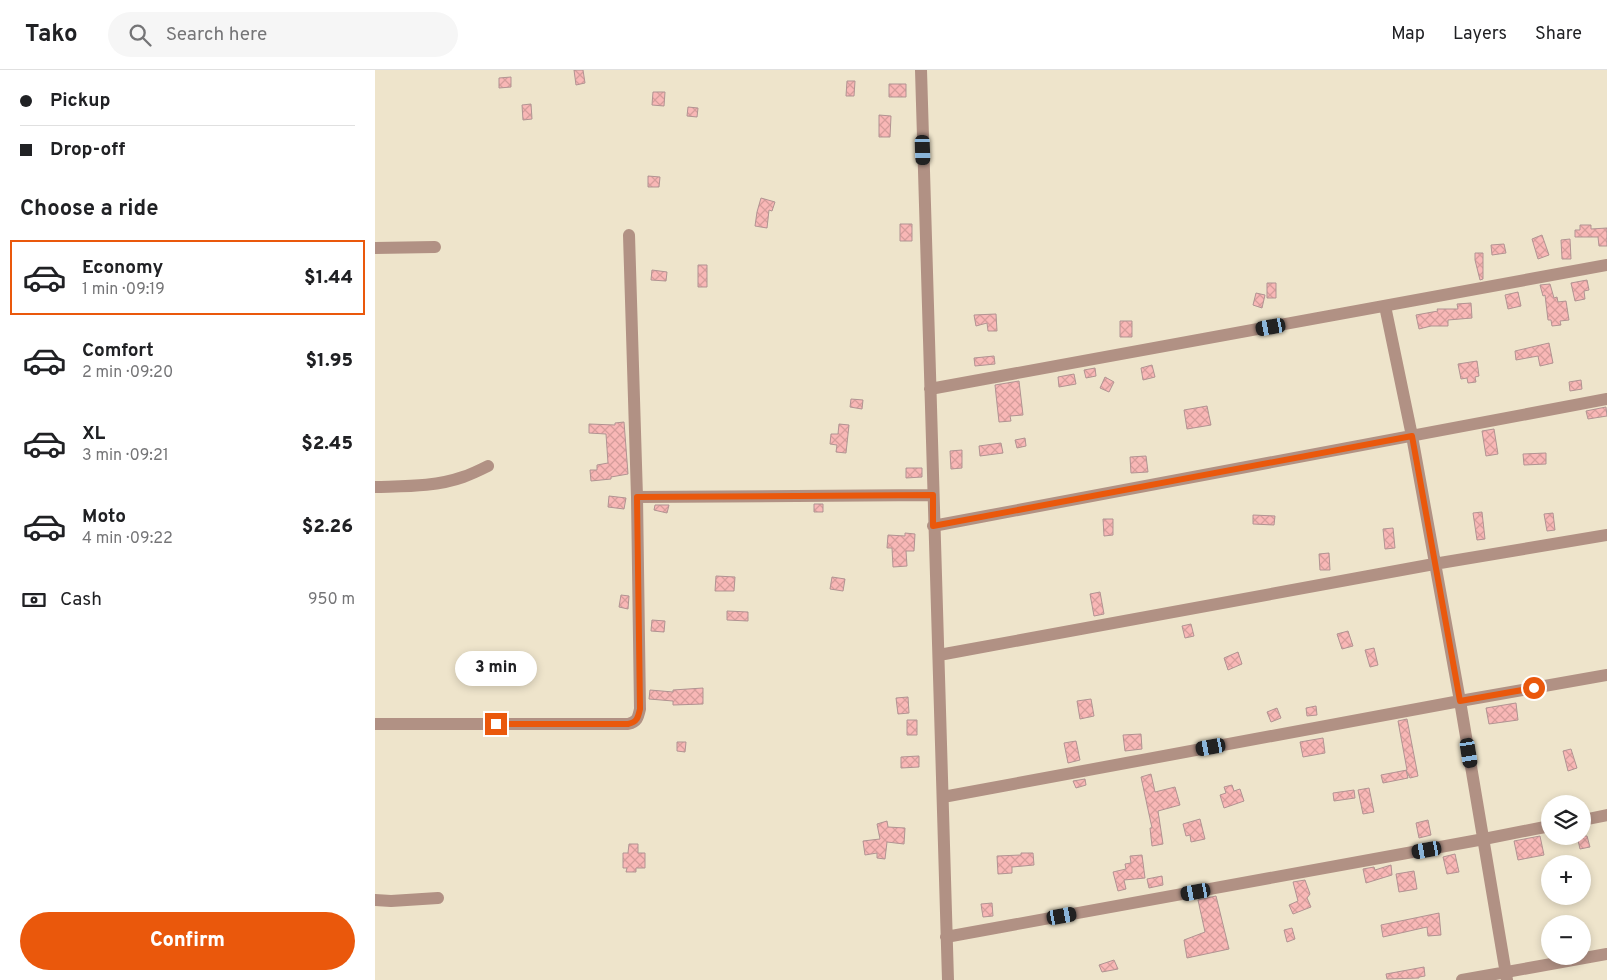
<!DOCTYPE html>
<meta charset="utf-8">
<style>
:root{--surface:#fff;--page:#f6f6f6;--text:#202124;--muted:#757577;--line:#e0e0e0;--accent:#ea580c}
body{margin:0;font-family:Overpass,sans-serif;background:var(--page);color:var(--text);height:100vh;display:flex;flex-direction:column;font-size:19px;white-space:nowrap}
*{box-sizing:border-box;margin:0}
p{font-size:16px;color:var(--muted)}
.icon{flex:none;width:28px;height:28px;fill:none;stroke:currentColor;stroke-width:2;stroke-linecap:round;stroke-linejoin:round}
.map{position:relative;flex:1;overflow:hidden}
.side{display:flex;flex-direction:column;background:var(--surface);width:375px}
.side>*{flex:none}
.banner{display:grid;align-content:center;height:110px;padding:0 20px;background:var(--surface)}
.controls{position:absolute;left:1166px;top:725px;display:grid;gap:10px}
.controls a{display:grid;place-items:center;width:50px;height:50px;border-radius:50%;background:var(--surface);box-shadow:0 2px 8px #0003;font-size:25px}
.end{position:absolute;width:22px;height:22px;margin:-11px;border:6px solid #ea580c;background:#fff;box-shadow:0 0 0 2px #fff}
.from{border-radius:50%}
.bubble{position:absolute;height:35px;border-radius:18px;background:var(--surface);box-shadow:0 2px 8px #0003;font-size:16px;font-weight:800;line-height:35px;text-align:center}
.car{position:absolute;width:15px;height:30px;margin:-15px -8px;border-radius:6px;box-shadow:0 0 4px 1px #0007;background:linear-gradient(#222 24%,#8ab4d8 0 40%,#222 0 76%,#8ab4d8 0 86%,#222 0)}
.banner b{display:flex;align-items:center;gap:18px;height:48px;font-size:19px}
.banner b+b{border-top:1px solid var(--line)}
.banner i{width:12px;height:12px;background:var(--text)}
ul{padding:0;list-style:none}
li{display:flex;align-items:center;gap:15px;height:75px;margin:0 10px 8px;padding:0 10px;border:2px solid transparent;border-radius:0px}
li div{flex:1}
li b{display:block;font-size:19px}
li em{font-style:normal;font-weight:800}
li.current{border-color:var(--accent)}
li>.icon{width:45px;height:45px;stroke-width:1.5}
h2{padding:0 20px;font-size:22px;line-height:60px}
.pay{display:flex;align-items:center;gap:12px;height:55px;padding:0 20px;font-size:19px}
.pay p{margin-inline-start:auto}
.primary-button{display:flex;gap:10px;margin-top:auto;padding:10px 20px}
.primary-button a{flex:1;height:58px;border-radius:30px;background:var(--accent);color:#fff;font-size:20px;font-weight:800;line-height:58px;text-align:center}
header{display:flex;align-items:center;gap:30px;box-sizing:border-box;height:70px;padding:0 25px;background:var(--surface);border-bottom:1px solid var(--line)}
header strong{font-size:24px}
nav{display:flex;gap:28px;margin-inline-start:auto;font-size:18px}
.search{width:350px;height:45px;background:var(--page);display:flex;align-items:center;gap:12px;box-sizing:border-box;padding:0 18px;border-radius:28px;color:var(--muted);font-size:19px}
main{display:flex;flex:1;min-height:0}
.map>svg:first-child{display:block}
</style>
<header>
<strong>Tako</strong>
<div class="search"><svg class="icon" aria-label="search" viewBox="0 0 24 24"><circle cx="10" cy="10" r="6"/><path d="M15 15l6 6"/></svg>Search here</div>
<nav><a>Map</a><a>Layers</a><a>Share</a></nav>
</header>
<main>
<section class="side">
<div class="banner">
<b><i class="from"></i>Pickup</b>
<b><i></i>Drop-off</b>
</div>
<h2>Choose a ride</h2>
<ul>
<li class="current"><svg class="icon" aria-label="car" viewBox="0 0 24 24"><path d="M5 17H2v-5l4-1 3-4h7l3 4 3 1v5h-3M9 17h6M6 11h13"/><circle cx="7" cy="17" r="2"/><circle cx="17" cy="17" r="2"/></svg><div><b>Economy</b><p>1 min · 09:19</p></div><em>$1.44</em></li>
<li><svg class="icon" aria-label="car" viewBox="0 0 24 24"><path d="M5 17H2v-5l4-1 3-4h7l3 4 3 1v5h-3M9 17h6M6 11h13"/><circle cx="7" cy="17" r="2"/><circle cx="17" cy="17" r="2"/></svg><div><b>Comfort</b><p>2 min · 09:20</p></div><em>$1.95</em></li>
<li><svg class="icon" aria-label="car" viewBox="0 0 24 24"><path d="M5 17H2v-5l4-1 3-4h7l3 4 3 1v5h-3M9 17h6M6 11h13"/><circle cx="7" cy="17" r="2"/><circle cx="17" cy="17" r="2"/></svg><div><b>XL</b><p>3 min · 09:21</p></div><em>$2.45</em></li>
<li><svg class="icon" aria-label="car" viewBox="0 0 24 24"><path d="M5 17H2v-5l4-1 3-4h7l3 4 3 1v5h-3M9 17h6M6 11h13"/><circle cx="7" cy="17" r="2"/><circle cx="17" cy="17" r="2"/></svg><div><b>Moto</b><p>4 min · 09:22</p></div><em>$2.26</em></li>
</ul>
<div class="pay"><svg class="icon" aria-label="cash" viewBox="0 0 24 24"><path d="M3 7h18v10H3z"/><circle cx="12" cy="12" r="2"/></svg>Cash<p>950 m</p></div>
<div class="primary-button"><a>Confirm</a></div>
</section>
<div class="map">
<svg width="1232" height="910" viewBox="0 0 1232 910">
<defs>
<pattern id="building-cross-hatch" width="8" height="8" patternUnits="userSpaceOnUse" patternTransform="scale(1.25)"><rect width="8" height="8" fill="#f9b7b6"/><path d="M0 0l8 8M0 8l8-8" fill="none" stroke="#d59d9b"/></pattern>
</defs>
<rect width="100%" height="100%" fill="#eee4cb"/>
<!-- building -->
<path fill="url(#building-cross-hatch)" stroke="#b19392" d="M199,0H208L210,13L201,15Z
M136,7V17L124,18V8Z
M472,11H480L479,26H471Z
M514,14H531V27H514Z
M278,22H290L289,36L277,35Z
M156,34L157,49L148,50L147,35Z
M313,37L323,38L322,47L312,46Z
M504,45L516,46L515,67H504Z
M273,106L285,107L284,117H273Z
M386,128L400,132L397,141L394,140L392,158L380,156L382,142Z
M525,154H537V171H525Z
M1205,155H1216V159L1232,158V176H1224L1223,167H1200V160H1205Z
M1167,165L1174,185L1163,189L1157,169Z
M1195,169L1196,189H1187L1186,170Z
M1129,174L1131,183L1117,185L1116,175Z
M1100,183H1108V209L1105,210L1100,190Z
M323,195H332V217H323Z
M277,200L292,202L291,211L276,210Z
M1212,210L1214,220L1209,221L1210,229L1200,231L1196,213Z
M892,213H901V228H892Z
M1175,214L1179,228L1182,227L1183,232L1191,231L1194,250L1185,251L1186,255L1177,256L1176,250H1173L1170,225L1168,226L1165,215Z
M1143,222L1146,236L1133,239L1130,225Z
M881,223L890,225L887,238L878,235Z
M1096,233L1097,248L1073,250V256H1056L1044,259L1041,245L1063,241L1062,239H1083L1082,234Z
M621,244L622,261H613L612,253L601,256L599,245Z
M745,251H757V267H745Z
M1174,273L1178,293L1165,296L1163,286L1141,290L1140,281Z
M619,286L620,294L600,296L599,288Z
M1102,291L1104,306L1100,307L1101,312L1093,313L1092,308L1086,309L1083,294Z
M777,295L780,307L768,310L766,298Z
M720,298L721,306L711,308L709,300Z
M699,304L701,314L684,317L683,307Z
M730,307L739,312L734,322L725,318Z
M1206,310L1207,319L1195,321L1194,312Z
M644,311L648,345L635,346L636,351L624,352L620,315Z
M476,329L488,330L487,339L475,337Z
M832,336L836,355L812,359L809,340Z
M1231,337L1232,346L1213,349L1211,341Z
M249,352L253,404L236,407V409L216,411L215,400H222V395L233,393L231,364L214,363V354L240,355V353Z
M464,354L474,355L471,383L461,382L462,375L455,374L456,364H463Z
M1119,359L1123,384L1111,386L1107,361Z
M650,368L651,376L642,378L640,370Z
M626,373L628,383L605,386L604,376Z
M587,380V398L576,399L575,381Z
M1171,383V394L1149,395L1148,384Z
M771,386L773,402L756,403L755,387Z
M531,398H547V407L531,408Z
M234,426L251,428L249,439L233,437Z
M439,434H448V442H439Z
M280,435H294L292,443L279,440Z
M1107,442L1110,469L1102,470L1098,443Z
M1178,443L1180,460L1172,461L1169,444Z
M878,445L900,446L899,455L878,454Z
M728,449H738V465L729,466Z
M1018,458L1020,478L1010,479L1008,459Z
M530,463L540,464L539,481H531L532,496L518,497L517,478H512L513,465L530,466Z
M954,483L955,500H945L944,484Z
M341,506L360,507L359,521H340Z
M457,507L470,509L468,521L455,519Z
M725,522L729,544L719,546L715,524Z
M246,525L254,526L253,539L244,537Z
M352,541L373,542V551L352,550Z
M277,550L290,551L289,562L276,561Z
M816,554L819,566L810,568L807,556Z
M973,561L978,576L967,579L962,564Z
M999,578L1003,595L995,597L990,580Z
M863,582L867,594L853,600L849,588Z
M328,618V634L298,635V631L274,629L275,620L298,622V620Z
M533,627L534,643L523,644L521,628Z
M716,629L719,646L705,649L702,631Z
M1141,633L1143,650L1114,654L1111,638Z
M941,636L942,645L932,646L931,638Z
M902,638L906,648L896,652L892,642Z
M1032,649L1043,706L1035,708L1031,700L1033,708L1008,713L1006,705L1032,700L1023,651Z
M532,650H542V665H532Z
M766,664L767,679L750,681L748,665Z
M948,668L950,683L928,687L925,672Z
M701,671L705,690L693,693L689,673Z
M302,672H311L310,682L302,681Z
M1196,679L1202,698L1193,701L1188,681Z
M544,686V697L526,698V687Z
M776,704L780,722L800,717L805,735L783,741L788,774L777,776L775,758H777L766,707Z
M710,709L711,715L701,718L698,711Z
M857,715L859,721L865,719L869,731L849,738L845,725L851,723L849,717Z
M994,718L999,742L988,744L983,720Z
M979,720L980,728L959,731L958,723Z
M825,749L830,769L816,772L815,765L811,766L808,754Z
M1053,750L1056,765L1044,768L1041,753Z
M512,751L513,757L530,758L529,774L512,772L510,789L502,788V783L490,785L488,771L505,769L502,754Z
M1165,766L1169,785L1143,790L1139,771Z
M1202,766H1212L1215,777L1205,779Z
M254,774H263V783H270V798H261V802H251L252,798H248V783H253Z
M646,783H658L659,795L637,797V803L623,804L622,786L646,785Z
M1080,784L1084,802L1072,804L1068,787Z
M767,785L770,808L749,810L751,819L743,821L738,802L751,799L750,794L756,793L755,786Z
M1016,795L1017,805L991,813L988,799L999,797L1000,800Z
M1039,801L1042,819L1024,822L1021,804Z
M787,806L788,815L774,818L772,809Z
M930,810L935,824L932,828L936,837L918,844L914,835L923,831L918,812Z
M841,826L854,879L812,888L809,870L830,862L823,830Z
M617,833L618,846L608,847L606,834Z
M1064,843L1066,865L1053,866L1052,857L1008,867L1006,855Z
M917,858L920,869L912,872L909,860Z
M739,890L743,899L727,902L724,895Z
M1049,897L1050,906L1044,907V908L1012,909L1011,904Z"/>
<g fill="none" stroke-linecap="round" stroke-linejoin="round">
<!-- minor -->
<path stroke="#b19184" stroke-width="12" d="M546,0L573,910
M0,178L60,177
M1010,236L1037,366L1085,631L1132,910
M555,319L1232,195
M0,417C29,416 60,417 88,407C97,404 105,400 113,396
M262,427L558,425
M558,456L1232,329
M564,585L1059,494L1232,465
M0,654H253C262,652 263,648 265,639L262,427L254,165
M568,727L1085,631L1232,605
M1208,750L1232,745
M0,830L16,831L63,828
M571,867L1109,769L1175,756
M1087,910L1232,884"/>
</g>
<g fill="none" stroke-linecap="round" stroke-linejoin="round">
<!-- route -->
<path stroke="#ea580c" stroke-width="6" d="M121,654H253C262,652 263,648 265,639L262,427L558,425V456L1037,366L1085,631L1159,618"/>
</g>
</svg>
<div class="controls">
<a><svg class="icon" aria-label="layers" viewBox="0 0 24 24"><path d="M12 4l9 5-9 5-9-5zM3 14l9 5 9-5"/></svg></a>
<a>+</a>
<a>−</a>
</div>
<i class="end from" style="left:1159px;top:618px"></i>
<i class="end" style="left:121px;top:654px"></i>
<div class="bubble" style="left:80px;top:581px;width:82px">3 min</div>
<i class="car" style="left:548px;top:80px;rotate:178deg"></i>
<i class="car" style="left:896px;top:257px;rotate:260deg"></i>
<i class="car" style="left:836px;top:677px;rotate:260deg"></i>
<i class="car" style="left:1094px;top:683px;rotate:171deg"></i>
<i class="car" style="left:1052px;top:780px;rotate:260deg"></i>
<i class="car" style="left:821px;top:822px;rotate:260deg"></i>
<i class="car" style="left:687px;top:846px;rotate:80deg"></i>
</div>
</main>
